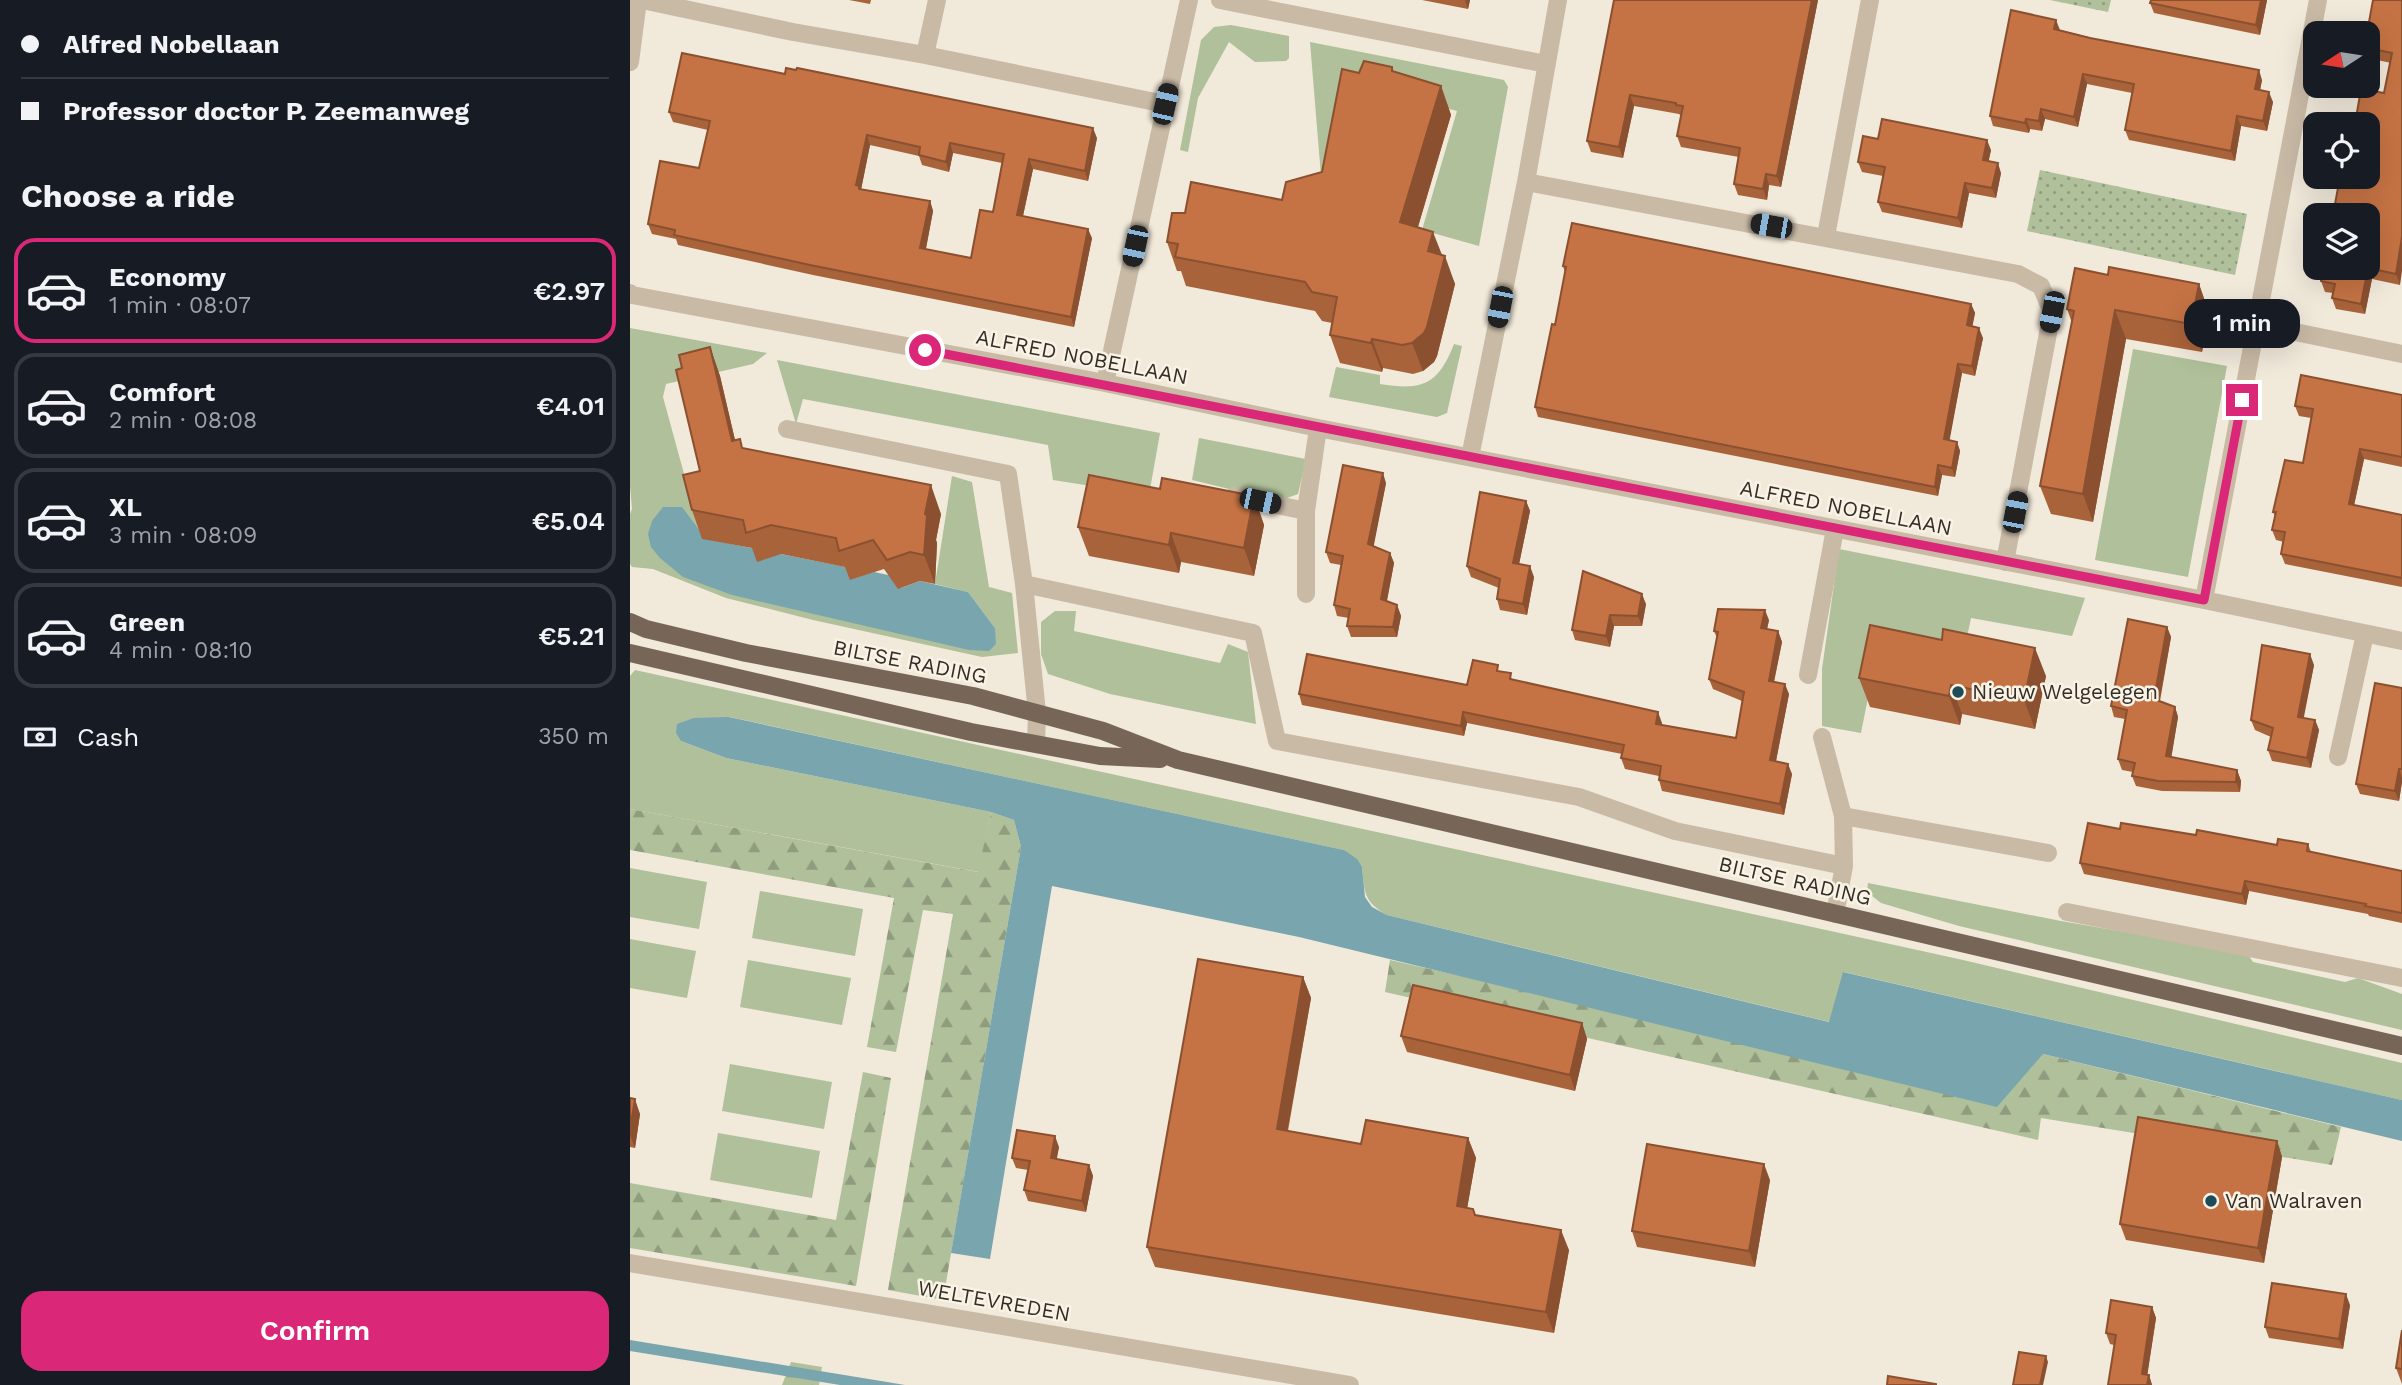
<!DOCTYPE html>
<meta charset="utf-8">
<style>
:root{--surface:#171b24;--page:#242831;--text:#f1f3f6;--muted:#9ea1a6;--line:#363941;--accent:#db2777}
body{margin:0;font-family:"Work Sans",sans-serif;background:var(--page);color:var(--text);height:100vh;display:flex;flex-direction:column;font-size:26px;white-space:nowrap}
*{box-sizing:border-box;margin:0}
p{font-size:23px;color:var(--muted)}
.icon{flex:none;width:38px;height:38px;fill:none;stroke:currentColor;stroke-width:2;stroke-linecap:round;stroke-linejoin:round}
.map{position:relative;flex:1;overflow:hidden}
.panel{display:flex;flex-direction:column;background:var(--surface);width:630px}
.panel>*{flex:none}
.banner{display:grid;align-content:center;height:154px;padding:0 21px;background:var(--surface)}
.needle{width:46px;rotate:258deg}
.buttons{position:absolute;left:1673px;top:21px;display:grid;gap:14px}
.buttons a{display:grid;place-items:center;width:77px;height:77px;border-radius:14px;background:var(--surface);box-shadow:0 7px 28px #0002;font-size:35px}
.end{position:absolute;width:32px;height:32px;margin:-16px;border:9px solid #db2777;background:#fff;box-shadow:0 0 0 4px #fff}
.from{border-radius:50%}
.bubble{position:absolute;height:49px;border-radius:21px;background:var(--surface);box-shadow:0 7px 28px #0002;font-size:23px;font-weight:600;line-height:49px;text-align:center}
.car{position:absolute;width:21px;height:42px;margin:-21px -10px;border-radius:9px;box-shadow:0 0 5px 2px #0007;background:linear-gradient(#222 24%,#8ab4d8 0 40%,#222 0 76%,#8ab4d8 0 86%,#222 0)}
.banner b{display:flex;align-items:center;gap:24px;height:66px;font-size:26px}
.banner b+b{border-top:2px solid var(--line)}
.banner i{width:18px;height:18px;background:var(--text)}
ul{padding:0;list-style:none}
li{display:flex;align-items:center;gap:21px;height:105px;margin:0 14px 10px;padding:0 7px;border:4px solid var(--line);border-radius:21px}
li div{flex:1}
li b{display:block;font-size:26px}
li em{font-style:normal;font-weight:600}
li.active{border-color:var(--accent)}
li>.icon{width:63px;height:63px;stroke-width:1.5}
h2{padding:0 21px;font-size:32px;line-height:84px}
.pay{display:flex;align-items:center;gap:18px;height:77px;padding:0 21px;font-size:26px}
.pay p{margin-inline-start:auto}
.action{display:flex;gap:14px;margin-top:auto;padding:14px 21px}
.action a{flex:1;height:80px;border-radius:21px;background:var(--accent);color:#fff;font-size:28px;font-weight:600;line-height:80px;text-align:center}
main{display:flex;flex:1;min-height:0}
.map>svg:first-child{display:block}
</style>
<main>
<section class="panel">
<div class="banner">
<b><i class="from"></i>Alfred Nobellaan</b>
<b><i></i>Professor doctor P. Zeemanweg</b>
</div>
<h2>Choose a ride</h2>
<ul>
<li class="active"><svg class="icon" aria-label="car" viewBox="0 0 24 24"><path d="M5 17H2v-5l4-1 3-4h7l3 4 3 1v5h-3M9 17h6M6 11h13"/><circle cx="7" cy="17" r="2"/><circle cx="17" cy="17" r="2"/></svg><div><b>Economy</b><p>1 min · 08:07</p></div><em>€2.97</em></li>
<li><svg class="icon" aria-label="car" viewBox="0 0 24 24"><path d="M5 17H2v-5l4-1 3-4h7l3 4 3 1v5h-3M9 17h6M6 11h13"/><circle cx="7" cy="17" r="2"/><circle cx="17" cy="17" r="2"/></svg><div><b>Comfort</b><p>2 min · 08:08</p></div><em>€4.01</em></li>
<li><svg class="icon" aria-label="car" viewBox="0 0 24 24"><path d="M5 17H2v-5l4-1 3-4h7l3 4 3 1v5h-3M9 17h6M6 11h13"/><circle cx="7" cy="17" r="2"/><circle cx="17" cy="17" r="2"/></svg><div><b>XL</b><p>3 min · 08:09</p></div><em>€5.04</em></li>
<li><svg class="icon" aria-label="car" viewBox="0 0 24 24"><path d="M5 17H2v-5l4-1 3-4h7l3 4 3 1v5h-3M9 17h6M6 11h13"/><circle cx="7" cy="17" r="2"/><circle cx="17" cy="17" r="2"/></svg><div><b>Green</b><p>4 min · 08:10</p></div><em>€5.21</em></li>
</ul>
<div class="pay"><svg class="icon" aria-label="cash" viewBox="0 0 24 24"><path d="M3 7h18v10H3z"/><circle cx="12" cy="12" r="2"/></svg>Cash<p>350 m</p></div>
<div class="action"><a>Confirm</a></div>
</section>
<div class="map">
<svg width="1772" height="1385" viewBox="0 0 1772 1385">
<defs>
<pattern id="forest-firs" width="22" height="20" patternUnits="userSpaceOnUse" patternTransform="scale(1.75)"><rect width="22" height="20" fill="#afc09a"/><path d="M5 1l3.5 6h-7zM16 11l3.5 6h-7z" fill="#8f9c7e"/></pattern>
<pattern id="park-dots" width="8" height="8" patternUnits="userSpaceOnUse" patternTransform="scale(1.75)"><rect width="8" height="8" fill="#afc09a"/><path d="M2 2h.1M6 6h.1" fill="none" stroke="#8f9c7e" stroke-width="1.8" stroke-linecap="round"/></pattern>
</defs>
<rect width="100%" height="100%" fill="#f1e9da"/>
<!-- grass -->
<path fill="#afc09a" d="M601,25L659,36V58L656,61L625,62L599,42L568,98L558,152L550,150L571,40L584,27Z
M680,42L874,80L878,87L849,246L792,230L827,111L779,98L691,176Z
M0,328L137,353L123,364L36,384L33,397L71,536L18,534L365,628L338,592L305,584L322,476L342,482L359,587L382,593L388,653L352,657L183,620L96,598L23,569L2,567L0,564V514L2,509L0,486Z
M824,344L832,346L817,413L807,417L699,397L706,367L750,375V384C792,391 808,385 824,344Z
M1503,349L1597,366L1558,577L1465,560Z
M147,360L530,433L519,495L423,480L418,445L173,399L166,424Z
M569,438L676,459L668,494L649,501L562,480Z
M1209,549L1455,598L1442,636L1341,618L1336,642L1251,632L1231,733L1192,726V669Z
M425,611H446L444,631L590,663L598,644L618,652L626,724L480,694L418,674L411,654V622Z
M5,670L1333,960L1772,1063V1100L1214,972L1200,1022L757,915C733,901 735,893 732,867L714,850L100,717L51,741L96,758L361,812L349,872L0,809V676Z
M0,868L77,882L69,929L0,917Z
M1238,883L1431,921L1617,953L1623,962L1715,982L1728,978L1772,994V1030L1329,926L1251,903L1237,892Z
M130,891L233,909L225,956L122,938Z
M0,939L66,951L57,998L0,988Z
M118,960L221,978L212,1025L110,1007Z
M100,1064L202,1082L194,1129L92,1111Z
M88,1133L190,1151L182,1198L80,1180Z"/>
<!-- forest -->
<path fill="url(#forest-firs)" d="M0,809L348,872L361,812L384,820L391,847L313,1300L258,1290L323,914L293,910L266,1052L237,1047L264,898L0,850Z
M760,960L862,983L1413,1054L1711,1127L1702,1165L1411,1118L1408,1140L755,992Z
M233,1072L261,1078L226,1286L0,1248V1183L206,1220Z
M161,1362L192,1367L189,1385H152Z"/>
<!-- park -->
<path fill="url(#park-dots)" d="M1420,0H1481L1478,12Z
M1410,170L1617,214L1605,275L1397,231Z"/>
<!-- water -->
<path fill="#79a5ae" d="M33,507H52L76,539L216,567L222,579L244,572L263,576L271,588L290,581L338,592L365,628L366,644L359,651L339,650L102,595L53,577L30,558L21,547L18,534L22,521Z
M99,717L714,850L727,859L732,867L735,897L742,907L757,915L1199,1022L1213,972L1772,1100V1141L1413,1054L1367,1107L669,937L422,886L360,1259L321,1253L391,847L384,820L361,812L96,758L51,741L46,733L47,724L64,718Z
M0,1340L257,1382L275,1385H210L0,1351Z"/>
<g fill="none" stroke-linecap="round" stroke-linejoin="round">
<!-- minor -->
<path stroke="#c9baa6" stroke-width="18" d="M12,0L163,32L295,55L535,104
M590,0L916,64
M295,55L307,0
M0,62L8,0
M896,182L1388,274L1411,286L1422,312L1375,562
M1196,236L1240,0
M0,293L2,295L475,383L688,428L1574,600L1772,641
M1626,324L1772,354
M475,383L559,0
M157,429L378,474L394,584
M840,457L896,182L928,0
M604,496L676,511
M676,594V511L688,428
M1574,600L1688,0
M1178,675L1205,529
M1192,737L1213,816L1214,866L1205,914
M406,744L407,713L394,584L623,633L647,741L949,797L1045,831L1214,866
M1708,757L1735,634
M1213,816L1418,853
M1437,912L1772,978
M0,1263L720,1385"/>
<!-- major -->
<path stroke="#776658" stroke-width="18" d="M0,622L16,629L116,653L343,696L473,731L548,760L1772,1046
M0,653L341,732L470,756L530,759"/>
</g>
<!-- wall -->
<path fill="#a9633a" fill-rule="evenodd" d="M219,0H241L240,4Z
M792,0H840L838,9Z
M984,0H1188L1151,187L1139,185L1137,200L1108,195L1104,184L1109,157L1051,147L1047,136L1051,116L1049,114L1004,106L993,158L961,152L957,141Z
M1521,0H1637L1630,35L1524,13L1520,3Z
M1772,0L1770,285L1742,279L1735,314L1706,309L1702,298L1703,293L1695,292L1691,281L1754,93L1761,63L1738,58V33Z
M1430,30L1632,80L1630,91L1643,102L1637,131L1611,126L1605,161L1499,140L1495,130L1502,93L1457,84L1448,127L1415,119L1412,131L1400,129L1399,133L1363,126L1360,116Z
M762,67L764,72L811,86L821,115L788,227L812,255L825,284L807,356L804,362L793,371L783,374L753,368L752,372L710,363L700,335L702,323L692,321L685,311L556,286L551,271H547L537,242L555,213L652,200L692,172L729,73Z
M39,112L467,138L458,181L403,169L393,216L462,238L444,327L183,275L48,245L46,239L22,234L18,224L69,168L78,130L43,122ZM240,145L289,156L292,165L319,172L323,153L372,163L363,212L341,258L296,249L303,211L300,201L231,189Z
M1248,139L1361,150L1358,161L1371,173L1366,198L1339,193L1332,228L1252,212L1248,202L1253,176L1232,172L1228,162Z
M933,266L1341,304L1345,313L1342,326L1353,338L1345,376L1332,373L1319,440L1327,442L1330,451L1325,477L1312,475L1308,496L908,417L905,407L925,325L935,272Z
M1478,275L1569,284L1579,313L1572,352L1496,339L1463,522L1421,514L1410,486L1442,323L1437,309Z
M80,347L90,376L105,440L113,448L311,514L306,540L307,543L305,584L290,581L268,589L254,569L220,580L215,567L151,554L127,562L122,548L72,539L62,510L70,471L52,368Z
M1772,395V467L1734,459L1724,505L1772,515V587L1655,564L1651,554L1654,542L1646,540L1642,530L1645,517L1643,512L1673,463L1681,418L1669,416L1665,406Z
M756,483L743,546L760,553L764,563L757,601L767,605L771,616L767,637H721L717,626L719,618L707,616L704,605L711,565L700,563L696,552Z
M530,489L624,496L634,525L624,576L551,562L549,573L459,556L448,527Z
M896,501L900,511L889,564L904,577L897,615L870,610L867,599L869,588L841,577L837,566Z
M953,571L1016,604L1012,626H984L980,647L945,640L942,630Z
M1139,620L1137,629L1148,631L1152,642L1144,682L1159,694L1146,761L1162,774L1154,815L1032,791L1029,780V776L995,769L991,758L992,754L837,723L834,736L672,705L669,694L837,685L870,671L884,680L1032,723L1031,725L1106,738L1112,701L1083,689L1079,679L1087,638L1084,631Z
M1537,627L1541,637L1530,701L1545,707L1548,717L1541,757L1607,770L1611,781L1610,792L1532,791L1506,786L1502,776L1503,772L1492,770L1488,759L1495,719L1484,717L1481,706Z
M1684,665L1673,718L1685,720L1689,730L1681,768L1642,761L1638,750L1641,737L1625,730L1621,720Z
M1416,676L1405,729L1332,714L1330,725L1240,707L1229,678Z
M1772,688V782L1769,801L1730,794L1726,784Z
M1566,835L1647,845L1678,844L1681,852L1772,871V923L1739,916L1738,914L1619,891L1616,905L1454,874L1450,863Z
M673,977L681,998L658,1131L731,1144L838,1138L846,1158L837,1208L845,1215L939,1250L924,1333L525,1267L517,1247Z
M952,1023L957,1039L945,1091L777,1052L771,1036Z
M0,1098L10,1114L5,1148L0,1147Z
M1647,1141L1652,1157L1634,1263L1496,1240L1490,1224Z
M429,1147L426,1159L459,1165L463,1176L456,1212L398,1201L394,1190L398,1170L386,1168L382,1158Z
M1140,1180L1125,1267L1007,1247L1002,1231Z
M1720,1305L1713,1349L1639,1338L1635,1327Z
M1522,1307L1526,1318L1517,1375H1519L1522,1385H1478L1484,1345L1480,1344L1476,1333Z
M1772,1330V1384L1766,1368Z"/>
<!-- shaded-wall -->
<path fill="#8a5030" d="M835,0H840L838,9Z
M1182,0H1188L1151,187L1147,176Z
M1631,0H1637L1630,35L1626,25Z
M1426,20L1430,30L1424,29Z
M1629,70L1632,80L1628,99L1625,89Z
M1453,74L1457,84L1448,127L1444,117Z
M811,86L821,115L781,250L770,222Z
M1639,92L1643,102L1637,131L1633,121Z
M1000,95L1004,106L993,158L989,147Z
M1411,109L1415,119L1412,131L1409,121Z
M1607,116L1611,126L1605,161L1601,151Z
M1396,119L1400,129L1399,133L1395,123Z
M463,128L467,138L458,181L455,171Z
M237,135L240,145L231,190L226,185Z
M1357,140L1361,150L1357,170L1353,160Z
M320,143L323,153L319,172L316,162Z
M399,159L403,169L391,225L387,215Z
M1368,163L1371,173L1366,198L1362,188Z
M1136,174L1139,185L1137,200L1133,189Z
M1335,183L1339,193L1332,228L1328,218Z
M300,201L303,211L294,258L290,248Z
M458,229L462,238L444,327L441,317Z
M803,232L814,260L815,256L825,284L807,356L804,362L793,371L782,343L798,251Z
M1772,237V271L1770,285L1766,274Z
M1738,268L1742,279L1735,314L1731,304Z
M1569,284L1579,313L1572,352L1561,324Z
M1341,304L1345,313L1341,334L1337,325Z
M1485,310L1496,339L1463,522L1453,494Z
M1349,328L1353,338L1345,376L1342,366Z
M742,339L753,368L752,372L741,343Z
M80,347L90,376L112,470L102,441Z
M1328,364L1332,373L1318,449L1314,439Z
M1327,442L1330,451L1325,477L1322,468Z
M1730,449L1734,459L1722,515L1719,504Z
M1308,465L1312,475L1308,496L1305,487Z
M753,473L756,483L742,555L738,544Z
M301,485L311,514L306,540L307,543L305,584L294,555L295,514Z
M624,496L634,525L624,576L614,548Z
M896,501L900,511L887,574L883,563Z
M541,533L551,562L549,573L539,545Z
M760,553L764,563L755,610L751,599Z
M900,566L904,577L897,615L893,604Z
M1012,594L1016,604L1012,626L1008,616Z
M767,605L771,616L767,637L763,627Z
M1135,610L1139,620L1135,638L1131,628Z
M980,615L984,626L980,647L976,636Z
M1537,627L1541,637L1528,709L1524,699Z
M1148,631L1152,642L1142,691L1139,681Z
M1405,648L1416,676L1405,729L1394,700Z
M1680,654L1684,665L1672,727L1668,717Z
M1155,684L1159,694L1144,771L1140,760Z
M1321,685L1332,714L1330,725L1319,696Z
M1545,707L1548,717L1540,766L1536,756Z
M833,712L837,723L834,736L831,726Z
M1028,712L1032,723L1030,735L1026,724Z
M1685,720L1689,730L1681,768L1677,758Z
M1158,764L1162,774L1154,815L1150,804Z
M1769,769L1772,778V782L1769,801L1765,791Z
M1607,770L1611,781L1610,792L1606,782Z
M1615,881L1619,891L1616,905L1612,894Z
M673,977L681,998L654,1149L647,1129Z
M952,1023L957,1039L945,1091L940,1075Z
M5,1099L10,1114L5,1148L0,1135V1129Z
M425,1136L429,1147L425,1169L421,1158Z
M838,1138L846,1158L834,1226L827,1206Z
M1647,1141L1652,1157L1634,1263L1628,1248Z
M1134,1164L1140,1180L1125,1267L1119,1251Z
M459,1165L463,1176L456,1212L452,1201Z
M931,1230L939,1250L924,1333L916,1312Z
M1716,1294L1720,1305L1713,1349L1709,1339Z
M1522,1307L1526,1318L1516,1384L1512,1374Z
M1416,1356L1418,1362L1413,1385H1410Z
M1519,1375L1522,1385H1517Z"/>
<!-- building -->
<path fill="#c57344" stroke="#8a5030" stroke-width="2" fill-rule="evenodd" d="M984,0H1182L1147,176L1136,174L1133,189L1104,184L1110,148L1047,136L1053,106L1046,105V103L1000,95L989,147L957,141Z
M1521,0H1631L1626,25L1520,3Z
M1743,0H1772V237L1766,274L1738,268L1731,304L1702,298L1705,284L1691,281L1693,268H1738V215H1703L1710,177H1738V124H1725L1731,89L1754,93L1762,53L1738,48V33H1737Z
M1381,10L1426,20L1424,29L1460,38L1629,70L1625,89L1639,92L1633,121L1607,116L1601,151L1495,130L1504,84L1453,74L1444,117L1411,109L1409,121L1396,119L1395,123L1360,116Z
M52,53L155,74L156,68L166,70L167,68L463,128L455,171L399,159L387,215L458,229L441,317L180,265L44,235L45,230L18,224L30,161L69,168L80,121L39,112ZM237,135L290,147L289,155L316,162L320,143L374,154L363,212L350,210L341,258L290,248L300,201L229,189V186L226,185Z
M734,61L762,67V71L811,86L770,222L803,232L798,251L815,256L797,327L794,333L782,343L772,345L742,339L741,343L700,335L707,297L682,292L675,282L545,257L548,244L537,242L542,213H555L561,182L652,200L656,182L692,172L712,69L729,73Z
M1252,119L1357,140L1353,160L1368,163L1362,188L1335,183L1328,218L1248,202L1255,167L1228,162L1233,136L1248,139Z
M942,223L1341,304L1337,325L1349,328L1342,366L1328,364L1314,439L1327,442L1322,468L1308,465L1305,487L905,407L922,324L925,325L936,267L933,266Z
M1479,267L1569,284L1561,324L1485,310L1453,494L1410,486L1444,311L1437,309L1445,268L1478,275Z
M80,347L102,441L110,439L112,448L301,485L295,514L297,515L294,555L280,552L257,560L243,540L209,551L206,538L141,525L116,533L113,520L62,510L53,475L70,471L46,370L52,368L49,355Z
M1671,375L1772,395V457L1730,449L1719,504L1772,515V578L1651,554L1655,532L1642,530L1646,512H1643L1655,460L1673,463L1683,409L1665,406Z
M713,465L753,473L738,544L760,553L751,599L767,605L763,627L717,626L720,609L704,605L713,556L696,552Z
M459,475L530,489L532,478L624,496L614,548L541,533L539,545L448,527Z
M850,492L896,501L883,563L900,566L893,604L867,599L870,579L837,566Z
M953,571L1012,594L1008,616L980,615L976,636L942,630Z
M1088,609L1135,610L1131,628L1148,631L1139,681L1155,684L1140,760L1158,764L1150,804L1029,780L1031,766L991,758L994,745L833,712L831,726L669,694L677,654L837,685L843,660L868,665L867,671L881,673L880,679L1028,712L1026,724L1106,738L1114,692L1079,679L1088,632L1084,631Z
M1498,619L1537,627L1524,699L1545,707L1536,756L1607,770L1606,782L1528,781L1502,776L1505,763L1488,759L1497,710L1481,706Z
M1240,625L1312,640L1313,629L1405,648L1394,700L1321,685L1319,696L1229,678Z
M1632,645L1680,654L1668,717L1685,720L1677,758L1638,750L1643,728L1621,720Z
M1745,683L1772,688V769H1769L1765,791L1726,784Z
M1458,823L1490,829L1491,823L1566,835L1567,830L1647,845L1648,839L1678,844L1677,851L1772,871V913L1735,906L1736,904L1615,881L1612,894L1450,863Z
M568,959L673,977L647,1129L731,1144L736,1120L838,1138L827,1206L843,1209L845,1215L931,1230L916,1312L517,1247Z
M783,985L952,1023L940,1075L771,1036Z
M0,1098L5,1099L0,1129Z
M1508,1117L1647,1141L1628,1248L1490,1224Z
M387,1130L425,1136L421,1158L459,1165L452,1201L394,1190L400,1161L382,1158Z
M1017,1144L1134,1164L1119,1251L1002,1231Z
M1642,1283L1716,1294L1709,1339L1635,1327Z
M1481,1300L1522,1307L1512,1374L1519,1375L1517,1385H1478L1486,1335L1476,1333Z
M1772,1330V1369L1766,1368Z
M1389,1352L1416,1356L1410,1385H1383Z
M1258,1376L1306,1384V1385H1257Z"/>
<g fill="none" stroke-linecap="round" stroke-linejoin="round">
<!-- route -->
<path stroke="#db2777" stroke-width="9" d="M295,350L1574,600L1612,400"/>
</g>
<!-- markers -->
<g fill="#1d4c56" stroke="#f9f3e6" stroke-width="2.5">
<circle cx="1328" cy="692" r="7"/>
<circle cx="1581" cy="1201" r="7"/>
</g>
<g text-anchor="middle" stroke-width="5" stroke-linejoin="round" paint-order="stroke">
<!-- street labels -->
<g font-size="21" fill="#352d27" stroke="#f9f3e6">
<text transform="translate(452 357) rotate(11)" y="7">ALFRED NOBELLAAN</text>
<text transform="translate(1216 508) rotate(11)" y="7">ALFRED NOBELLAAN</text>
<text transform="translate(280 662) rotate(11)" y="7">BILTSE RADING</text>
<text transform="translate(1165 881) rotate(13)" y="7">BILTSE RADING</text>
<text transform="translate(364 1301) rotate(10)" y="7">WELTEVREDEN</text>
</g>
<!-- poi labels -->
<g font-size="21" fill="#352d27" stroke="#f9f3e6" text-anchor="start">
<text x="1342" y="699">Nieuw Welgelegen</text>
<text x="1595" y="1208">Van Walraven</text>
</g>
</g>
</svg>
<div class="buttons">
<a><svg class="needle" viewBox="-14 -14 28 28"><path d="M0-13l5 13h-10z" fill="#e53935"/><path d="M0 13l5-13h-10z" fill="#9ea1a6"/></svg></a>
<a><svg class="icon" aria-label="locate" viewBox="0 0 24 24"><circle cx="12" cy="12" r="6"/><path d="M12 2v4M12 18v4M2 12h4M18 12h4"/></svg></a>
<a><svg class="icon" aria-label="layers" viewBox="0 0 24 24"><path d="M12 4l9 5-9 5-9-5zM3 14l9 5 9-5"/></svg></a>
</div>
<i class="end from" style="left:295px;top:350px"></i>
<i class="end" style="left:1612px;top:400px"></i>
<div class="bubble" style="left:1554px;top:299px;width:116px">1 min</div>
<i class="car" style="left:535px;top:104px;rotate:13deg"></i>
<i class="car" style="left:1141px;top:226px;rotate:280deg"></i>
<i class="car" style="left:505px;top:246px;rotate:192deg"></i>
<i class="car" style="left:870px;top:307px;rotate:191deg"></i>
<i class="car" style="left:1422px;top:312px;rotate:191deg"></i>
<i class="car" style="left:630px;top:501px;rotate:102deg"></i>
<i class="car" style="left:1385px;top:512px;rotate:11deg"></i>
</div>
</main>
